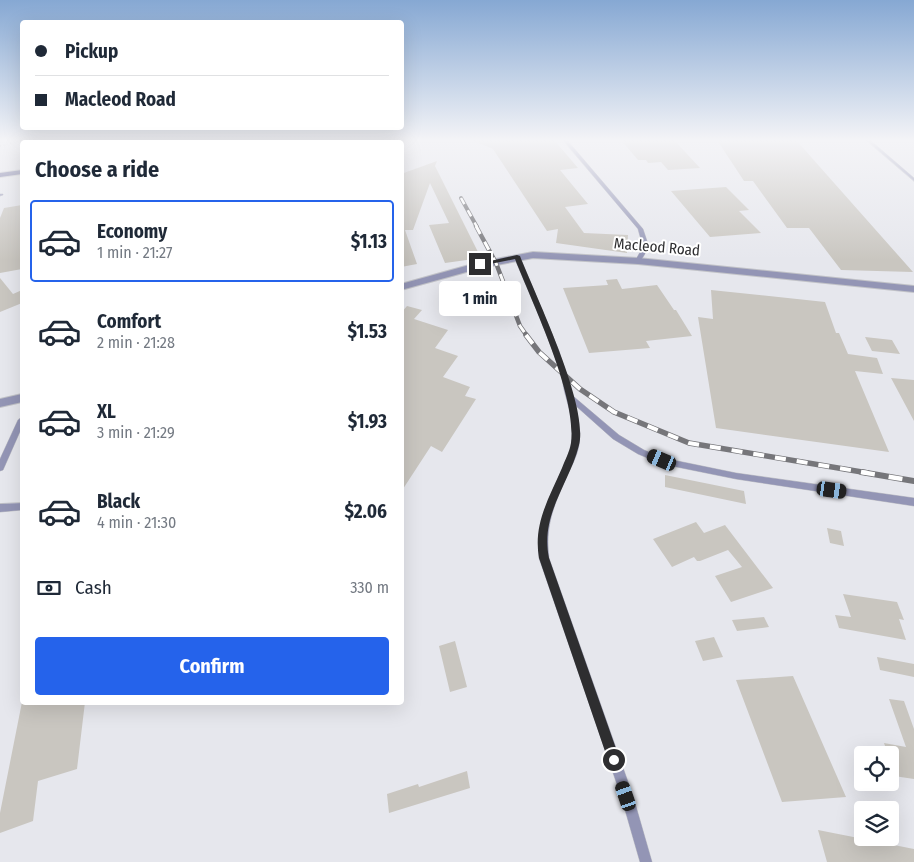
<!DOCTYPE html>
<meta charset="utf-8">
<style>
:root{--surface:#fff;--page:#f6f6f7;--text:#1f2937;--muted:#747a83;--line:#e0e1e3;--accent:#2563eb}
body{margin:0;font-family:"Fira Sans Condensed",sans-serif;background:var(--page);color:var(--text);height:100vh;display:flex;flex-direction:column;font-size:19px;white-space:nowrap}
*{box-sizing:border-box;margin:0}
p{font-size:16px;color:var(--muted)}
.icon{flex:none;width:28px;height:28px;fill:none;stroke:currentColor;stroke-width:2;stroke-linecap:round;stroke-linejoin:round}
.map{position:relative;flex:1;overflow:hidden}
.details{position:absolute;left:20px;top:140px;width:384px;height:565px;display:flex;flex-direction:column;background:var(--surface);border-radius:5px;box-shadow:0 5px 20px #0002}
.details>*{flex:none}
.top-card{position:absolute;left:20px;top:20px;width:384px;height:110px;border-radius:5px;box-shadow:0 5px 20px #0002;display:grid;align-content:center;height:110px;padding:0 15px;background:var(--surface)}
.fabs{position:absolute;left:854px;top:746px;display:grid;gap:10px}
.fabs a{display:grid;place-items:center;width:45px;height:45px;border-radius:5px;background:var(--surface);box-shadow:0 5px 20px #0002;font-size:25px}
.end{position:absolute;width:22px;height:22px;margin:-11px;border:6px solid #2e2e30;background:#fff;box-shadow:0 0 0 2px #fff}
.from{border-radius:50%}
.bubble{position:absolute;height:35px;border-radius:5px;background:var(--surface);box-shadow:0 5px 20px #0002;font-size:16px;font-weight:700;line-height:35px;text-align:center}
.car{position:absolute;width:15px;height:30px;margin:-15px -8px;border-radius:6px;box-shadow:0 0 4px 1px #0007;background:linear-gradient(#222 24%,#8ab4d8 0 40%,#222 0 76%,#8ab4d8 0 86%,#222 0)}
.top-card b{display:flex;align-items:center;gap:18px;height:48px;font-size:19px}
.top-card b+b{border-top:1px solid var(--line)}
.top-card i{width:12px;height:12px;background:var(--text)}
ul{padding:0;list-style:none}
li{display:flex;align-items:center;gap:15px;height:82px;margin:0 10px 8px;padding:0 5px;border:2px solid transparent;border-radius:5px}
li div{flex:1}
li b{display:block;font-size:19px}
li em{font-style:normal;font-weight:700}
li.selected{border-color:var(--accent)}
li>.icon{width:45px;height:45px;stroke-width:1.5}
h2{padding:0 15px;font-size:22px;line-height:60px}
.pay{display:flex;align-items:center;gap:12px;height:55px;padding:0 15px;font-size:19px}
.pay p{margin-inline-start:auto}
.cta{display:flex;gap:10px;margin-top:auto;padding:10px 15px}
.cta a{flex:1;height:58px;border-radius:5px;background:var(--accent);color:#fff;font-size:20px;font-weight:700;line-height:58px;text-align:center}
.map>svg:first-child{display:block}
</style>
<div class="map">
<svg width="914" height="862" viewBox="0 0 914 862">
<rect width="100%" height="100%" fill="#e6e7ed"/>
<!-- building -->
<path fill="#c9c6c0" d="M472,140H554L578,168L560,170L588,204L565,207L584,233L628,235L627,253L556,243L558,229L547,231L493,149Z
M621,140H674L700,168L668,170L661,162L648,163L646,160H638Z
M717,140H796L913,272L841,270L809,228H787L753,181H744Z
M437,161L435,166L481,258L445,263L429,225L449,223L430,183L413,230H405L417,264L401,267V174Z
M726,187L749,210L739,211L761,233L710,237L671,191Z
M22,205V269L0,273V218L4,208Z
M0,278L13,294L22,290V303L0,312Z
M617,279L622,289L657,285L674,310H676L692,336L646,341L650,348L589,353L563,288L608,285L606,280Z
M711,290L825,302L836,333H839L848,354L877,358L883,374L855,371L889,452L716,428L698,317L713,319Z
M407,306L422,310L414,319L448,330L435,348L458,356L443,377L470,387L465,396L476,399L442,452L431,446L401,492V313Z
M865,337L892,340L900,354L872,351Z
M891,378L914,380V421Z
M665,475L744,491L746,504L665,487Z
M696,522L704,533L725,525L773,588L731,602L715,576L742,567L728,550L700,561H697L694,557L672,567L653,539Z
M827,528L841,531L844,546L830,543Z
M843,594L897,602L904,620L899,619L906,640L839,628L835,615L851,617Z
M764,617L769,627L737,631L732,620Z
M714,637L723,657L703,661L695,641Z
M455,641L467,687L450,692L439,646Z
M877,657L914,664V677L880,670Z
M793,676L846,797L782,802L736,680Z
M889,699L904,701L914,729V779L894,776L890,755H888L884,743L906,747Z
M22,702H85L77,769L38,781L33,821L0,833V813Z
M467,771L470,788L389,813L387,794L418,784L419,787Z
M818,830L914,849V862H827Z"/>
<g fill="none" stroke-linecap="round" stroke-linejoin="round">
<defs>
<path id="lane" d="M563,140H567L643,229L649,247L640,262L635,261L643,247L638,229Z
M866,140H870L914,178V181Z
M0,194H3V195L0,196Z
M517,255L520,257L559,351L573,396L619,435L644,450L663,458L736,473L914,498V506L736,479L662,464L638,454L613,439L576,406C578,419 581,432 579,445C577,457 570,469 565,480C553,508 545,527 549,558L633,796L652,862H640L621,796L539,558C537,527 544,509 557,481C562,470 568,458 571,445C575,429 570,412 566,397C564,391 563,384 562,378C549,337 531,297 514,257Z
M22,417V427L3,470L0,471V459L18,420Z
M22,503V510L0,512V504Z"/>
<path id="street" d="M533,252L638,258L914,286V292L638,264L533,258L481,268L401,290V284L480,262Z
M22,394V402L0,407V399Z"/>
<path id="primary" d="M242,140H263L255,142H236Z
M22,170V174L0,177V173Z"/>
</defs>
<!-- lane casing -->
<use href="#lane" stroke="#c1c2c7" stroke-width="1"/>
<!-- street casing -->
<use href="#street" stroke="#c1c2c7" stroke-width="2"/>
<!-- primary casing -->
<use href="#primary" stroke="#c1c2c7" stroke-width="2"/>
<!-- path -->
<path stroke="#939498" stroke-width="1" stroke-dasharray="1 2.5" stroke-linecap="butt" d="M0,146L25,140"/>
<!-- lane -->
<use href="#lane" fill="#9395b5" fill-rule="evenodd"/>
<!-- street -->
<use href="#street" fill="#9395b5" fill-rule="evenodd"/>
<!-- primary -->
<use href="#primary" fill="#505188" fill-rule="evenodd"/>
<defs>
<path id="rail-far3" d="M461,198L477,227"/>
<path id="rail-far2" d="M476,226L496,263L520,326L527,336"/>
<path id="rail-far1" d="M526,335L539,352L580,389L614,412L689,443L868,473"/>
<path id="rail" d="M861,472L914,481"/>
</defs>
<!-- rail-far3 casing -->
<use href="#rail-far3" stroke="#76767a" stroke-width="4"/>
<!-- rail-far2 casing -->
<use href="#rail-far2" stroke="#76767a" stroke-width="4.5"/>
<!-- rail-far1 casing -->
<use href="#rail-far1" stroke="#76767a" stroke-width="5.5"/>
<!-- rail casing -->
<use href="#rail" stroke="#76767a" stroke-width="6"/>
<!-- rail-far3 -->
<use href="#rail-far3" stroke="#fff" stroke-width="2.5" stroke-dasharray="7" stroke-linecap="butt"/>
<!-- rail-far2 -->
<use href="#rail-far2" stroke="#fff" stroke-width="3" stroke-dasharray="9" stroke-linecap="butt"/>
<!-- rail-far1 -->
<use href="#rail-far1" stroke="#fff" stroke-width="4" stroke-dasharray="11" stroke-linecap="butt"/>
<!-- rail -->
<use href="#rail" stroke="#fff" stroke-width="4.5" stroke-dasharray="14" stroke-linecap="butt"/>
</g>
<!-- sky -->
<linearGradient id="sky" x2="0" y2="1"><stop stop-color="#86a8d3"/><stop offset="0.54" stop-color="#f4f4f7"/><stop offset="1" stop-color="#f4f4f7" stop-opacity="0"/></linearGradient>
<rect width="914" height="260" fill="url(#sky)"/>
<!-- route -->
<path fill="#2e2e30" d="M517,255L520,256C536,297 589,405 579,445C569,485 540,514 549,558L620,760L618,764L614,766L610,764L608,760L539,558C533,524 549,498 562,468C565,460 570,451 571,443C577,395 533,305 515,259L480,266L477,264Z"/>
<g text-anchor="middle" stroke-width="4" stroke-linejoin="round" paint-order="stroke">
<!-- far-street labels -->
<g font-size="15" fill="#2e2e30" stroke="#fff">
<text transform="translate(657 247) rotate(5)" y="5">Macleod Road</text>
</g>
</g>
</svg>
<div class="fabs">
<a><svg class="icon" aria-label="locate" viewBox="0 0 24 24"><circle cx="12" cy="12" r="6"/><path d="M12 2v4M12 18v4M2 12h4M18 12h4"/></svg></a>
<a><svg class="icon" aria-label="layers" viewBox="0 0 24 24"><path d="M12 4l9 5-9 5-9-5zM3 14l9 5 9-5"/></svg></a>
</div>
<i class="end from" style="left:614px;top:760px"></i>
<i class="end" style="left:480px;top:264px"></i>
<div class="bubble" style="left:439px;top:281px;width:82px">1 min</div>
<i class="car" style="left:662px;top:460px;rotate:293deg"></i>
<i class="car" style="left:832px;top:490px;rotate:98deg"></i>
<i class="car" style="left:626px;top:796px;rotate:341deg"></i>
<div class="top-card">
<b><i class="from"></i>Pickup</b>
<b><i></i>Macleod Road</b>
</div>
<section class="details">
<h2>Choose a ride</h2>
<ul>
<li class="selected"><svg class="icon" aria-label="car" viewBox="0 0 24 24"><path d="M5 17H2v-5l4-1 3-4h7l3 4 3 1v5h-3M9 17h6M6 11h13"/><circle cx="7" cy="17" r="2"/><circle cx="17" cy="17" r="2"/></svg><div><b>Economy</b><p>1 min · 21:27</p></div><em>$1.13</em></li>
<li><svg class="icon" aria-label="car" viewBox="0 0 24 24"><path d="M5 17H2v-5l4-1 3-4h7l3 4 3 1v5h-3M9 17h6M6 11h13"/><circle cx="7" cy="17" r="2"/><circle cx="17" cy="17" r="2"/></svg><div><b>Comfort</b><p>2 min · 21:28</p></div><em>$1.53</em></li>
<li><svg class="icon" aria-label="car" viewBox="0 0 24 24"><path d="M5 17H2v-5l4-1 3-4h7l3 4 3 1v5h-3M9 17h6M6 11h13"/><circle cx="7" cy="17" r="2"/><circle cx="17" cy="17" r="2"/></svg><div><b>XL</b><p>3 min · 21:29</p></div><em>$1.93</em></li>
<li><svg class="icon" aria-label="car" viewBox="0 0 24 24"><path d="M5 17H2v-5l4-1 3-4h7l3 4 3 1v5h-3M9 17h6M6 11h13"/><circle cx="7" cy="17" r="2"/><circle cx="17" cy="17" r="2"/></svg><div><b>Black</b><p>4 min · 21:30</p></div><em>$2.06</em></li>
</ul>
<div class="pay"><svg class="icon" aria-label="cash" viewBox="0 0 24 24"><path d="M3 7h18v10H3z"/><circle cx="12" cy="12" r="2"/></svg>Cash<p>330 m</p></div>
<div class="cta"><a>Confirm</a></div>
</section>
</div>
